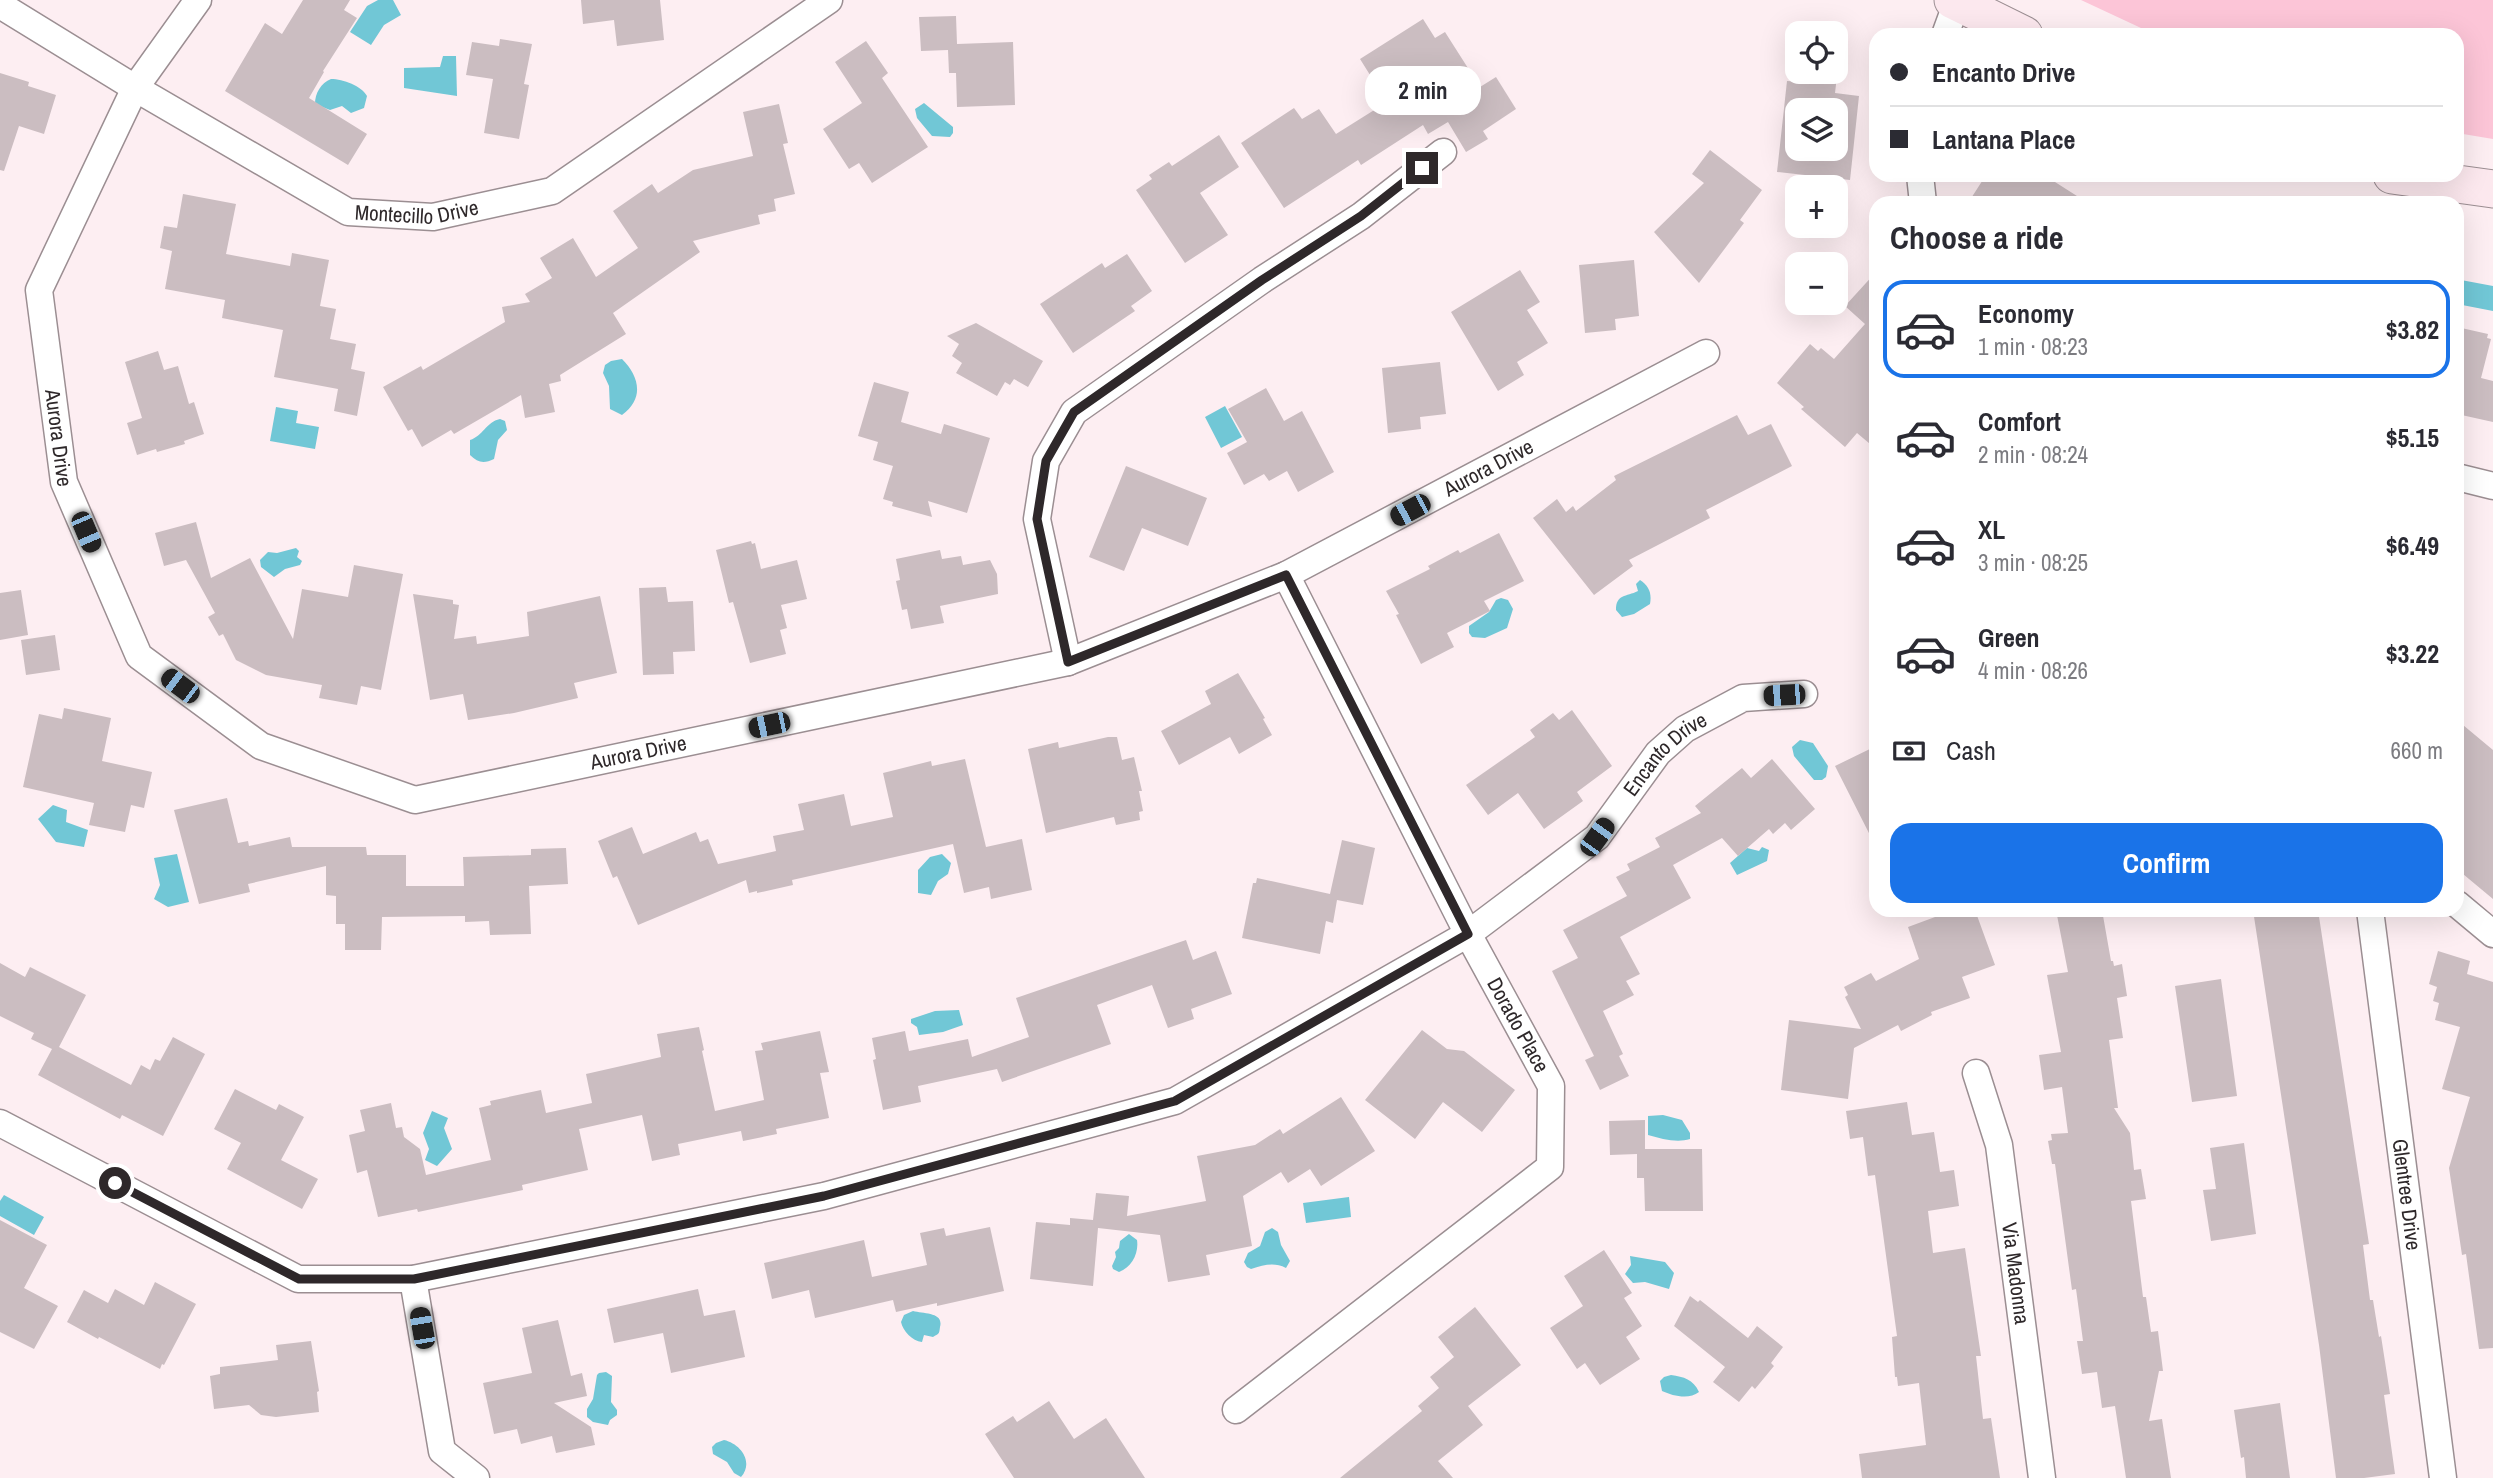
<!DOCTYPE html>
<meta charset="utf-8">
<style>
:root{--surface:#fff;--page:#f2f2f3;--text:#2b2b33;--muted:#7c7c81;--line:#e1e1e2;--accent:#1a73e8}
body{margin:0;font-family:"Archivo Narrow",sans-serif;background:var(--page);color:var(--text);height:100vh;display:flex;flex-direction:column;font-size:26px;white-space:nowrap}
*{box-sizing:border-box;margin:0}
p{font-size:23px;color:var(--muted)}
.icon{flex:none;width:38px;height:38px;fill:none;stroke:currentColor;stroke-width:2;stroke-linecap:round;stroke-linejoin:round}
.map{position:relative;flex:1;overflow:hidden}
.panel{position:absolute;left:1869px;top:196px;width:595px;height:721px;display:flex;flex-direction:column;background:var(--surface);border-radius:21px;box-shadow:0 7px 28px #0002}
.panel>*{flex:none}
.top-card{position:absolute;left:1869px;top:28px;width:595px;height:154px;border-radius:21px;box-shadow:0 7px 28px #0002;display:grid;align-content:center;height:154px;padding:0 21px;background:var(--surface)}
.controls{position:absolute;left:1785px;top:21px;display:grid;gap:14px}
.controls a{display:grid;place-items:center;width:63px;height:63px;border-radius:14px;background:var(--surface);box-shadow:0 7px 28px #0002;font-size:35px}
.end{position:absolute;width:32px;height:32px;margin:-16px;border:9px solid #2e282a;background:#fff;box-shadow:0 0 0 4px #fff}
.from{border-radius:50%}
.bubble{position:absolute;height:49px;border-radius:21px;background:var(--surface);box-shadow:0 7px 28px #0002;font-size:23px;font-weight:800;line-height:49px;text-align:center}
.car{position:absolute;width:21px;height:42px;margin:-21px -10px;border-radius:9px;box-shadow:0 0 5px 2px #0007;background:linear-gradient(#222 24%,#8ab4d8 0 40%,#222 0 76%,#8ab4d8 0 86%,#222 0)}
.top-card b{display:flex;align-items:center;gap:24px;height:66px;font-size:26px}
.top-card b+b{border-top:2px solid var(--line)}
.top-card i{width:18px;height:18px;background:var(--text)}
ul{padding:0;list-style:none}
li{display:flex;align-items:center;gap:21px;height:98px;margin:0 14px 10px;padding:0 7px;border:4px solid transparent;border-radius:21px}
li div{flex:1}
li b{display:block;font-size:26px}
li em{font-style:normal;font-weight:800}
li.active{border-color:var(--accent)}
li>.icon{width:63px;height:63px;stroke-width:1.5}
h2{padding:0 21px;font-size:32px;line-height:84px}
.pay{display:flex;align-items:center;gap:18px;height:77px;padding:0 21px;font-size:26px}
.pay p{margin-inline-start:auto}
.action{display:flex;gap:14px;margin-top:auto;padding:14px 21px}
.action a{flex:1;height:80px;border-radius:21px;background:var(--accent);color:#fff;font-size:28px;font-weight:800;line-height:80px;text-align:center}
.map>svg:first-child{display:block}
</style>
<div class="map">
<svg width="2493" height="1478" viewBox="0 0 2493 1478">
<rect width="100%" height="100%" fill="#fdeef2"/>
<!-- green -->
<path fill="#fcc5d7" d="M2081,0H2493V139L2457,133V35H2156Z"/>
<!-- water -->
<path fill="#71c7d6" d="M378,0H393L401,15L384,25L371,45L350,32L367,6Z
M443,56H456L457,96L404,88V68L440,67Z
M331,79C343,79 362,86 367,96L364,108L351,113L342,106L330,110L315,104C315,93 321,83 331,79Z
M924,103L953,127V133L950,137L932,136L917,118L915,109Z
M2461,280L2493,286V311L2457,304Z
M622,359C639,376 645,398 622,415L610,409L609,386L603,373L605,365L611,361Z
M1225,406L1242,437L1221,448L1205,417Z
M276,407L298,411L296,423L319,427L315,449L270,441Z
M500,419L505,421L507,430L498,440L494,459C484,464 478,463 470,455V440C483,436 486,422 500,419Z
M296,548L299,551L297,557L302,561L300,565L285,569L274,577L261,567L260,560L268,552L277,553Z
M1640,580C1649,586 1652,593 1650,604L1634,614L1622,617L1616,610C1616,594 1626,597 1638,591L1636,584Z
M1501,598L1508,600L1513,609L1507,628L1485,638L1472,637L1469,633V626L1489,612L1496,600Z
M1800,740L1813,743L1828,766L1826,777L1822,780H1814L1794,756L1792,747Z
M53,805L67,810L66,822L88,830L84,847L56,842L38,819Z
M1762,847L1769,850L1767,861L1737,875L1730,863L1747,848L1759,851Z
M177,854L189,902L168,907L154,899L160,885L154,858Z
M942,854L951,863L948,874L938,881L931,895L918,893V870L930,857Z
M959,1010L963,1025L943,1032L919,1035L917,1027L911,1023V1019L935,1011Z
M432,1111L448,1118L444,1128L452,1149L437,1166L425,1160L429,1149L423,1133Z
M1663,1115L1682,1120L1690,1133V1139C1677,1143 1662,1139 1648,1135V1116Z
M4,1195L44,1217L34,1235L0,1216V1201Z
M1349,1197L1351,1217L1306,1223L1303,1203Z
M1272,1228L1278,1232L1281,1245L1290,1261L1286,1268C1274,1262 1264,1265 1251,1269L1247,1267L1244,1262L1248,1253L1260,1246L1265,1232Z
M1129,1234L1137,1240C1139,1253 1132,1267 1119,1272L1113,1269L1112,1266L1116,1257L1115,1252L1119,1248L1120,1241Z
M1630,1256L1665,1262L1674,1273L1669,1289L1645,1282L1633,1283L1625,1274L1631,1265Z
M913,1311C924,1314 944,1312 940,1327C939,1335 939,1333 933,1337L924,1335L922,1342C912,1341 903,1331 901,1322L904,1315Z
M606,1372L612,1376L611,1402L617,1410V1415L610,1420L608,1425L593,1422L587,1417V1409L593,1399L597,1375L599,1373Z
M1671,1375C1684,1377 1693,1379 1699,1392C1689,1400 1673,1396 1662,1391L1660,1381L1664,1377Z
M724,1440C741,1444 754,1462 741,1477L734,1473L727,1462L713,1454L712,1447L716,1443Z"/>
<!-- building -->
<path fill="#cbbdc1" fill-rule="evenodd" d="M303,0H350L344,10L357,18L323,71L324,72L309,98L367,134L348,165L225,91L265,23L282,34Z
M581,0H660L664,40L617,46L614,20L583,24Z
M956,16L957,44L1013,42L1015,105L957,107L956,73H949L948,50L921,51L919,17Z
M1423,19L1435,38L1445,32L1480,87L1496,77L1516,109L1483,131L1488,139L1466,152L1448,122L1428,134L1423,125L1361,165L1358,160L1284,208L1241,143L1294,108L1302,119L1319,109L1336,134L1387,102L1360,59Z
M500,39L532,44L524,84L529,85L519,139L484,133L493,79L466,75L472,42L499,46Z
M866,41L888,73L882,78L928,147L872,183L859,163L849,169L823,129L862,103L835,62Z
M1804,72L1837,76L1835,93L1859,96L1850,180L1777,172L1787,81L1803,82ZM1797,110H1836V149H1797Z
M0,73L29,82L28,86L56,95L44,134L19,126L4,171L0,170Z
M779,104L788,143L783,144L795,194L774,199L776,211L758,215L760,224L693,241L700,252L613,313L626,334L560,375L561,381L549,384L555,412L525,418L521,395L454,434L451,430L422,447L412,429L408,431L383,387L421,366L423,370L505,322L502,307L530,302L525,294L552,278L540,258L573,238L596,277L638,248L613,211L652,184L658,193L693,170L753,156L743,112Z
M1219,135L1239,167L1200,193L1228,235L1185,263L1136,190L1152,179L1149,175L1169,162L1172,166Z
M1710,150L1762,190L1740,220L1744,223L1699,283L1654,232L1704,183L1692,174Z
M1986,175H2044L2088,203H1968Z
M183,194L236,204L226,254L290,266L292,253L329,260L320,306L336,309L330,339L356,344L351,369L365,372L357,416L334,411L338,389L274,377L283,330L222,318L225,300L165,289L172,251L160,248L164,226L177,228Z
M1127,254L1152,291L1131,306L1135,311L1073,353L1040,304L1102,263L1105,268Z
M1634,260L1639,316L1615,319L1616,330L1585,333L1579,265Z
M1520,270L1540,302L1527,310L1548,343L1517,362L1524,375L1498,391L1451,312Z
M1876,272V449L1857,433L1845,447L1801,409L1804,407L1777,383L1810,344L1818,351L1821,348L1834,359L1865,324L1845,306Z
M976,323L1043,361L1028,387L1014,379L1010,385L1005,382L997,396L956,373L962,363L952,356L959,344L947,336Z
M2457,327L2488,334L2487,338L2491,339L2481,378L2493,381V422L2457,414Z
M158,351L164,370L178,366L189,404L194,402L204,434L184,441L185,444L157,452L156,449L137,455L127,423L142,418L125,362Z
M1440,362L1446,414L1420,417L1421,429L1388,433L1382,368Z
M874,382L909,392L901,422L941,434L944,424L990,438L967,513L928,501L932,517L892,506L893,502L883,499L893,466L873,460L878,442L858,436Z
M1266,388L1284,421L1302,411L1334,472L1298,492L1287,471L1269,481L1264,474L1244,485L1227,453L1247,442L1228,409Z
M1737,415L1748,435L1771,424L1792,466L1706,510L1710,518L1629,560L1633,566L1594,595L1533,518L1557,499L1566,512L1573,506L1576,511L1616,480L1614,476Z
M1126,466L1207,498L1188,546L1142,528L1124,571L1089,557Z
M196,522L211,578L250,558L293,639L302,589L348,597L354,565L403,574L381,690L361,686L357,705L319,698L322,685L266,675L236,660L223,634L219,636L208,617L215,613L186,560L164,566L155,533Z
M1499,533L1524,581L1484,601L1490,611L1447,633L1454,647L1421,664L1396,615L1399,614L1386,591L1430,569L1428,566L1458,550L1460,553Z
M751,541L752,544L755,543L761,569L797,560L807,599L781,605L787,628L780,630L786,654L750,663L733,602L729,603L716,550Z
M940,550L942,559L961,556L963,565L990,560L997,574L998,594L940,606L944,623L911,629L907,609L902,610L896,581L900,580L896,559Z
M666,587L668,602L693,601L695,651L673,652L674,674L643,675L639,588Z
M21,590L28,635L0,640V593Z
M413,594L453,600V604L459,605L454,639L476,636L477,644L529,636L527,612L600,596L617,673L574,683L578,698L514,713L468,720L463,694L430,700Z
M55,635L60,670L26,675L21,640Z
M1238,673L1265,718L1263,719L1272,735L1239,754L1230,737L1179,765L1161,731L1211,704L1205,691Z
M64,708L111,718L102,761L152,772L144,808L131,805L125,832L89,825L94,803L23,787L39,714L62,719Z
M1572,710L1612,766L1577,792L1583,801L1544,829L1518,793L1488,815L1466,785L1535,737L1530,730L1553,713L1559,720Z
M2457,720L2493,750V899L2457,869Z
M1108,737H1117L1122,760L1134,757L1142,791H1139L1143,811L1139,812L1140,820L1116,825L1114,817L1046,833L1028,749L1058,742L1059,748Z
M1876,746V847L1835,766Z
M965,759L986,847L1022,839L1032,890L991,899L989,887L964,893L953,844L792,880L793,885L757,893V891L749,893L746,880L638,925L617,876L613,878L598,841L632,827L643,854L696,832L700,842L708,839L718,864L776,851L773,836L804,830L798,804L844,794L851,826L893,817L883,773L931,761L932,766Z
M1772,759L1815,809L1791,830L1785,823L1773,834L1769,829L1738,856L1722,838L1673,865L1691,898L1620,937L1640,974L1626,981L1634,995L1603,1011L1623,1054L1619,1056L1629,1076L1600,1090L1585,1060L1594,1056L1552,971L1578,958L1563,930L1627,896L1616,877L1630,870L1627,864L1660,847L1655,838L1701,813L1695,806L1742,768L1751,778Z
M227,798L238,843L248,841L249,846L290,837L292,847H366L367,855H406V886H464L463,857L531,855V849L566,848L568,884L529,886L531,934L490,935L489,921L465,922V916L382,917L381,950H345V924H336V896L326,895V866L248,884L250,892L199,904L174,810Z
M1342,840L1375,848L1363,905L1337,900L1333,923L1326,921L1320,954L1242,938L1253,883H1256L1257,878L1330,894Z
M1954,910H1975L1995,965L1962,977L1970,998L1931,1012L1932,1015L1901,1031L1898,1025L1854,1048L1848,1099L1781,1090L1789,1020L1861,1029L1845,997L1848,995L1844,987L1871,973L1876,981L1919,959L1908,927Z
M2056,910H2102L2111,961H2113L2114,966L2122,964L2127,996L2117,998L2123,1038L2109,1040L2118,1108H2114L2130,1133L2134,1170L2141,1169L2146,1199L2131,1201L2143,1297H2146L2151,1332L2158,1331L2163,1371H2159L2149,1421L2162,1419L2171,1478H2126L2115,1406L2102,1408L2097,1372L2082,1374L2077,1341H2083L2076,1289L2072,1290L2055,1164H2052L2048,1141L2052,1140L2051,1134L2068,1133L2062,1087L2044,1090L2039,1055L2061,1052L2047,975L2068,972Z
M2253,910H2318L2369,1244L2363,1245L2370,1300H2373L2379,1337L2381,1336L2390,1394L2384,1395L2395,1474L2364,1478H2336L2319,1345Z
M1186,940L1193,960L1216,951L1232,994L1191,1009L1194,1019L1168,1028L1152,985L1097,1005L1111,1044L1002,1082L997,1069L918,1086L921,1102L883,1110L873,1060L876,1059L872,1038L905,1031L909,1051L968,1039L972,1057L1029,1037L1016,998Z
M2438,951L2470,961L2467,974L2493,982V1348L2479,1349L2466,1254L2462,1255L2449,1168L2470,1097L2442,1089L2460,1027L2435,1020L2439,1003L2433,1001L2437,987L2429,984Z
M0,963L25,977L30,967L86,995L59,1047L131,1085L141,1065L150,1070L155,1059L160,1061L173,1037L205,1054L163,1136L122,1115L120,1119L38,1075L52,1049L31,1039L34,1033L0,1016Z
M2221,979L2237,1096L2192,1102L2175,986Z
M699,1027L704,1050L702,1051L715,1111L764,1100L755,1051L763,1050L761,1043L820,1031L829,1072L820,1073L829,1118L776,1129L777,1134L743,1141L741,1131L678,1144L680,1155L652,1161L642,1115L579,1129L588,1170L522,1185L523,1190L418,1212L417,1209L378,1217L367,1170L357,1173L349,1135L365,1131L360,1110L391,1103L396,1128L402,1127L404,1137L420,1149L426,1175L482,1162L491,1160L479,1108L491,1105L490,1101L541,1090L546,1113L592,1103L586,1074L661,1057L657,1034Z
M1422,1030L1447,1049L1464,1051L1515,1090L1482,1132L1443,1102L1415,1139L1365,1100Z
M235,1089L276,1110L279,1104L304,1117L281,1160L318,1179L302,1209L227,1169L241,1143L214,1129Z
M1341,1097L1375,1151L1321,1186L1310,1169L1288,1183L1281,1172L1243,1196L1252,1246L1206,1255L1210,1275L1168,1282L1160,1235L1098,1228L1093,1286L1030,1279L1036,1222L1070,1225V1218L1093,1220L1096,1193L1129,1196L1127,1216L1206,1201L1197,1156L1255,1145L1280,1129L1283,1134Z
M1907,1102L1912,1135L1934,1132L1940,1172L1954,1170L1959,1206L1928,1211L1933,1253L1965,1248L1981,1356H1976L1983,1419L1991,1418L2000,1478H1862L1859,1454L1926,1445L1919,1383L1898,1386L1897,1377H1895L1892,1337L1897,1336L1875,1175L1868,1176L1863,1137L1850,1139L1846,1111Z
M1645,1120V1149H1702L1703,1211H1645L1644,1178H1637V1154L1610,1155L1609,1121Z
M2244,1143L2256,1234L2211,1241L2203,1190L2216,1189L2210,1148Z
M0,1220L47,1245L24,1288L58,1306L34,1349L0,1332Z
M990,1227L1004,1291L937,1306V1303L896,1312L893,1300L815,1318L809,1290L772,1299L764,1263L864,1240L872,1277L927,1265L920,1233L944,1228L946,1236Z
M1604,1250L1632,1293L1624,1298L1642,1326L1626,1337L1640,1359L1600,1385L1585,1363L1577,1369L1550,1328L1583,1306L1564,1276Z
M155,1282L196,1304L164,1365L162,1364L160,1369L99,1337L98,1339L67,1322L84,1290L108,1303L115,1289L144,1305Z
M698,1289L704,1316L735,1310L745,1357L671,1373L663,1333L614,1343L607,1309Z
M1690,1296L1698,1302L1700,1300L1748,1338L1757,1326L1783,1347L1771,1363L1774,1366L1755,1389L1752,1386L1739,1402L1713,1382L1725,1367L1674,1326Z
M1475,1307L1521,1365L1468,1406L1483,1425L1438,1461L1453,1478H1340L1422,1411L1418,1406L1439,1388L1430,1377L1454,1357L1438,1337Z
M558,1320L571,1376L582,1373L587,1396L554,1403L591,1427L595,1445L556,1453L552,1436L521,1444L517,1429L494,1434L483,1383L532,1373L522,1328Z
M311,1341L319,1391L317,1392L319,1412L276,1417L261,1415L249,1405L214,1409L210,1376L220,1374V1367L278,1360L276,1345Z
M1049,1401L1074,1439L1106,1418L1145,1478H1014L985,1434L1013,1416L1017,1422Z
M2280,1403L2290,1478H2246L2244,1457L2241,1458L2234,1410Z"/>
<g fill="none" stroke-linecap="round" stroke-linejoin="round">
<defs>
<g id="minor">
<path id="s1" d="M198,0L135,88L39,290L64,482L139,656L261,746L415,800L1068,662L1286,575L1706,353"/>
<path id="s2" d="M0,5L135,88L348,212L433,217L552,191L829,0"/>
<path d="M1945,35L1957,2"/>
<path d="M1920,175L1923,203"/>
<path d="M2457,477L2493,486"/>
<path d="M1068,662L1037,519L1046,461L1074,412L1262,280L1361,216L1443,152"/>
<path d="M2457,904L2493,934"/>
<path id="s3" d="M2370,910L2443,1478"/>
<path id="s4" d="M1976,1073L1999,1145L2042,1478"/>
<path id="s5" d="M0,1123L298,1279H413L824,1196L1175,1101L1468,934L1597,837L1658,753L1685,729L1743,698L1804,694"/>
<path d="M413,1279L442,1451L476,1478"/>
<path d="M1236,1410L1550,1167L1551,1086L1468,934L1286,575"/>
</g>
<path id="secondary" d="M1953,0L2024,35
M2392,175L2493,189"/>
</defs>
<!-- minor casing -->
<use href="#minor" stroke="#9b8e92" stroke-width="29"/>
<!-- secondary casing -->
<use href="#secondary" stroke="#9b8e92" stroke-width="39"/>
<!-- minor -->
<use href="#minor" stroke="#fff" stroke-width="26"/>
<!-- secondary -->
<use href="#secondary" stroke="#fce8ee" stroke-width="37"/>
</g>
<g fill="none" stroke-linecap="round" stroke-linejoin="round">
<!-- route -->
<path stroke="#2e282a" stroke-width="9" d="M115,1183L299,1279H414L824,1196L1175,1101L1468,934L1286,575L1068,662L1037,519L1046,461L1074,412L1262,280L1361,216L1422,168"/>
</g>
<g text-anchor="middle" stroke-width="5" stroke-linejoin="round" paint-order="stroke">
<!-- street labels -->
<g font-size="21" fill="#2e282a" stroke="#fff">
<text dy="7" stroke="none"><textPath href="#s2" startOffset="474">Montecillo Drive</textPath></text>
<text dy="7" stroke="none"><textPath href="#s1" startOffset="481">Aurora Drive</textPath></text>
<text dy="7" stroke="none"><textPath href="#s1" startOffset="2161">Aurora Drive</textPath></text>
<text dy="7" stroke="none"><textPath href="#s1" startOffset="1258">Aurora Drive</textPath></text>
<text dy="7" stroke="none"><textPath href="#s5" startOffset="1841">Encanto Drive</textPath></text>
<text transform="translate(1518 1025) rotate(61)" y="7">Dorado Place</text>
<text dy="7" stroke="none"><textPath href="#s3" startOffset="287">Glentree Drive</textPath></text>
<text dy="7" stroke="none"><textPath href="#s4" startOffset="205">Via Madonna</textPath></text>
</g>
</g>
</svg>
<div class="controls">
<a><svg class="icon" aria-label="locate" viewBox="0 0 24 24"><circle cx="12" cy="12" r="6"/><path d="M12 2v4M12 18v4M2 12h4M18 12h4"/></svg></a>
<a><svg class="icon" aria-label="layers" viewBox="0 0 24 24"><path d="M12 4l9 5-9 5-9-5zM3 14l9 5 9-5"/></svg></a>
<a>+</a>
<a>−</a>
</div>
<i class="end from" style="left:115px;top:1183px"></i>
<i class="end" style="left:1422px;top:168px"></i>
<div class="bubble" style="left:1365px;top:66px;width:116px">2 min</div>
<i class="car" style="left:1410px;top:510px;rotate:242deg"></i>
<i class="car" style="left:86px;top:532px;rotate:157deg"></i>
<i class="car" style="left:180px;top:686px;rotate:307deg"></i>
<i class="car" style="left:1784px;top:695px;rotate:267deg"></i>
<i class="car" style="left:769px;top:725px;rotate:258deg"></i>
<i class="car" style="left:1597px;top:837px;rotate:36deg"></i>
<i class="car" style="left:422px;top:1328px;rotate:350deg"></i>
<div class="top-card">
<b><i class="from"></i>Encanto Drive</b>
<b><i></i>Lantana Place</b>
</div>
<section class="panel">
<h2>Choose a ride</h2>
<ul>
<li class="active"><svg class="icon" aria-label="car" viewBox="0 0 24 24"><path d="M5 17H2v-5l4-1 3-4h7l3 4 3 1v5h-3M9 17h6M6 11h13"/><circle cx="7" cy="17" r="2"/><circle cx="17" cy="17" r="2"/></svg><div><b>Economy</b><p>1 min · 08:23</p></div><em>$3.82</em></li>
<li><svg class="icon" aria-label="car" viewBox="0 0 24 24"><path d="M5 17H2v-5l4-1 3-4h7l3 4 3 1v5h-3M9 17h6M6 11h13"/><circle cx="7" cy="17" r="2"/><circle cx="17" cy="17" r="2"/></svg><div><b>Comfort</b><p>2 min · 08:24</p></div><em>$5.15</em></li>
<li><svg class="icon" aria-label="car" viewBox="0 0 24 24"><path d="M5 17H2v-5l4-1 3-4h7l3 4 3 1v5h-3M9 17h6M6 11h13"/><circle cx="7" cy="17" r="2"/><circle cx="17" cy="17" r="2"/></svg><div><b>XL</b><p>3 min · 08:25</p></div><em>$6.49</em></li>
<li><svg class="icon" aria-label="car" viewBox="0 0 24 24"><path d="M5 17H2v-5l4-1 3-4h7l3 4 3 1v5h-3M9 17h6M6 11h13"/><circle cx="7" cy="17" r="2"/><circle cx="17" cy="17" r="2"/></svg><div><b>Green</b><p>4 min · 08:26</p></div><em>$3.22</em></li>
</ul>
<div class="pay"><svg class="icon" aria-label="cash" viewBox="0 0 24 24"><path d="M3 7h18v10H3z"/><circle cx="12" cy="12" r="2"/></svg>Cash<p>660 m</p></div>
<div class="action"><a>Confirm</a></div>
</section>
</div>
